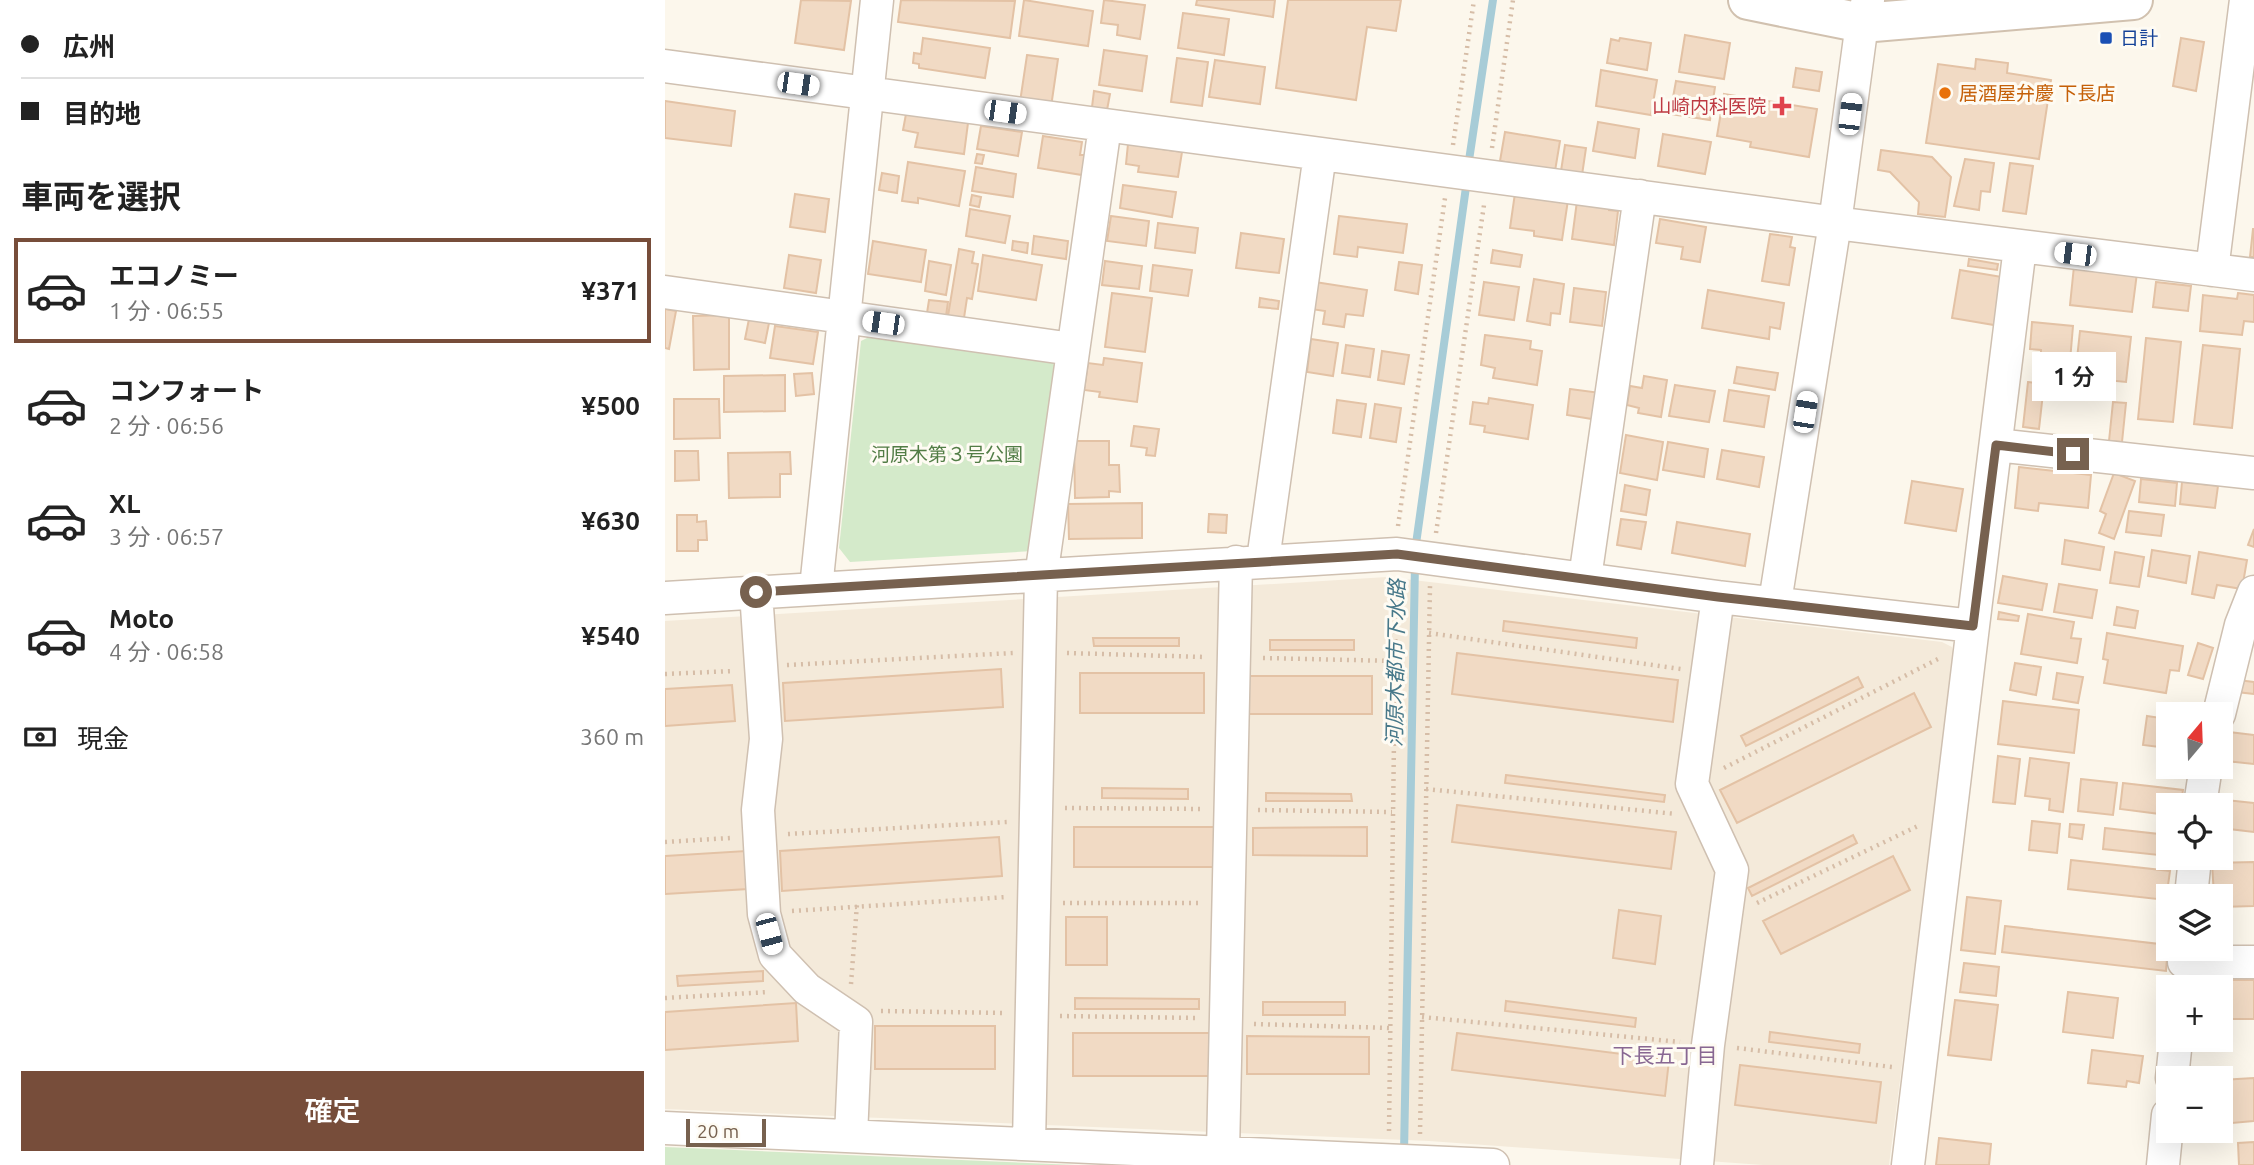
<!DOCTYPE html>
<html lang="ja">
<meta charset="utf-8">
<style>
:root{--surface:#fff;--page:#f2f2f2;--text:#222;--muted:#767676;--line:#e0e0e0;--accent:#774d3a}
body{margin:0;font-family:Ubuntu,"Noto Sans JP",sans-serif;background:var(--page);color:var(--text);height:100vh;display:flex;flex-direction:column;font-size:26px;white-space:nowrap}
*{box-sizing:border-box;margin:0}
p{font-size:23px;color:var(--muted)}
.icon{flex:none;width:38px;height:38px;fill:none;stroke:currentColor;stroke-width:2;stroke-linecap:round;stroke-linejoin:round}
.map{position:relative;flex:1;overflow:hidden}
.sheet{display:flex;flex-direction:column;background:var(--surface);width:665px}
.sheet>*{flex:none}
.top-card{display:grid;align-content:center;height:154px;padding:0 21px;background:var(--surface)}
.needle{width:46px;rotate:19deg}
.controls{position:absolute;left:1491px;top:702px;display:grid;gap:14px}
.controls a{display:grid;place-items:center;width:77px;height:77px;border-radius:0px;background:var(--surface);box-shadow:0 7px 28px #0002;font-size:35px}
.scale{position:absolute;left:21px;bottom:18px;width:80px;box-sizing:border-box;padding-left:7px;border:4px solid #77614f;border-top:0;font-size:19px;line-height:24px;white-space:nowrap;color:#77614f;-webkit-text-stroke:5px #fefbf3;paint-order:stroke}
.end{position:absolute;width:32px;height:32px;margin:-16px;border:9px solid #77614f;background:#fff;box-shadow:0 0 0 4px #fff}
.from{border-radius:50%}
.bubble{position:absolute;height:49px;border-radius:0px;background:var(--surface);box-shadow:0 7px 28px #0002;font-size:23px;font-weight:600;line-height:49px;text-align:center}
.car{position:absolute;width:21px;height:42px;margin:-21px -10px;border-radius:9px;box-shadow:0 0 5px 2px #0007;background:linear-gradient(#fff 24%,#345 0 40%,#fff 0 76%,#345 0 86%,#fff 0)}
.top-card b{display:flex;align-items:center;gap:24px;height:66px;font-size:26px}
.top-card b+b{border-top:2px solid var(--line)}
.top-card i{width:18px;height:18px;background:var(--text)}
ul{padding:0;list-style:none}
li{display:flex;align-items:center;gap:21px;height:105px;margin:0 14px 10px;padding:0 7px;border:4px solid transparent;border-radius:0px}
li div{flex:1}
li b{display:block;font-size:26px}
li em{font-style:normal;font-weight:600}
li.current{border-color:var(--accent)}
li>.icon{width:63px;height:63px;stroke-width:1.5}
h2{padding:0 21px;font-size:32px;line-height:84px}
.pay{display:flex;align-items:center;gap:18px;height:77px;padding:0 21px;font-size:26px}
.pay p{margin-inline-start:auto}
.cta{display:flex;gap:14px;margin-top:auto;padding:14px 21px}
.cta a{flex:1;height:80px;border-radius:0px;background:var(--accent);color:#fff;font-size:28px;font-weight:600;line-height:80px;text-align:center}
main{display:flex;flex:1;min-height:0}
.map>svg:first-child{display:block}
</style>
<main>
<section class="sheet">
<div class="top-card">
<b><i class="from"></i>広州</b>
<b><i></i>目的地</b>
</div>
<h2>車両を選択</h2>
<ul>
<li class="current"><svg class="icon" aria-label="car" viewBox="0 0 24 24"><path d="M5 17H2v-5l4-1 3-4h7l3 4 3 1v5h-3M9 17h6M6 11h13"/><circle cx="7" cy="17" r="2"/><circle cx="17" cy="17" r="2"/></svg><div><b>エコノミー</b><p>1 分 · 06:55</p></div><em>¥371</em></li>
<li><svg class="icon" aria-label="car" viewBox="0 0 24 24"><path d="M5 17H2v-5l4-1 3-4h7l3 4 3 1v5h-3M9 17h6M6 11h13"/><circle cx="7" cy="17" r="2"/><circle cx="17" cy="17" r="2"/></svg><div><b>コンフォート</b><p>2 分 · 06:56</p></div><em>¥500</em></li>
<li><svg class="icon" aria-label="car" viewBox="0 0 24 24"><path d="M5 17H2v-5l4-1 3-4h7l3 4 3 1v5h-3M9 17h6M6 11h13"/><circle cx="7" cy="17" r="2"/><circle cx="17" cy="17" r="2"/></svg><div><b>XL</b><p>3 分 · 06:57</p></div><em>¥630</em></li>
<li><svg class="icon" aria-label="car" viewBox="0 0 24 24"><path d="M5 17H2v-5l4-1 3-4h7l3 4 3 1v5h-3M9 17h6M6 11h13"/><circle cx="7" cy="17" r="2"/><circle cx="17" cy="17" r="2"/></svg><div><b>Moto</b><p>4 分 · 06:58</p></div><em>¥540</em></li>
</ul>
<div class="pay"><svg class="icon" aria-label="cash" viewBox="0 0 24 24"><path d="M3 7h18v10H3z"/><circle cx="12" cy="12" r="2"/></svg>現金<p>360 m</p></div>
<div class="cta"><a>確定</a></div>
</section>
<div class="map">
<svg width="1589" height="1165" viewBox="0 0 1589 1165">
<rect width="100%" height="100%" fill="#fcf7ec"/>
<!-- residential -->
<path fill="#f4eada" d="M722,577L1277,642L1287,647L1289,657L1270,810L1224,1165H1098L764,1141L0,1109V621Z"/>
<!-- green -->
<path fill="#d4eaca" d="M206,336L392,360L368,551L185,562L174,548L196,341Z
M0,1147L410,1165H0Z"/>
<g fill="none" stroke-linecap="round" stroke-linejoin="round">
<!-- stream -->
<path stroke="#a7ccd7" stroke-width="8" d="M803,167L828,0
M750,551L802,180
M739,1153L750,564"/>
</g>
<!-- building -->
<path fill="#f1dac4" stroke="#e3c2a5" stroke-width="2" d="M136,0L186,1L179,50L130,43Z
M236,0L350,1L345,38L233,22Z
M359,0L428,11L423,46L354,36Z
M439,0L480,5L475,39L452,35L453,25L436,23Z
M532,0H610L608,17L531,5Z
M623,0H736L731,31L702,27L691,100L611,88Z
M518,13L564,19L559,55L513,48Z
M1020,35L1065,43L1059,79L1014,72Z
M258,38L325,48L320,78L254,68V64L248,63L249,53L256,54Z
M955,38L986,43L982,70L942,63L946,39L954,41Z
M1516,38L1539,42L1531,91L1508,86Z
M439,50L482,56L477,91L434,85Z
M362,55L393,59L386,107L355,102Z
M512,58L543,62L537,106L506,102Z
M1311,59L1343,63L1342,73L1386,80L1374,159L1261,143L1273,64L1310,69Z
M550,60L600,67L595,104L544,97Z
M1131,68L1157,72L1154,91L1128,87Z
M936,70L992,80L986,115L931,106Z
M1011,81L1050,87L1045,120L1005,114Z
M429,91L445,94L442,110L427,107Z
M1059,94L1152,109L1144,157L1085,147L1086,142L1052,136Z
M0,101L70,111L66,146L0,138Z
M241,114L303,123L299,154L250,147L253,133L238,130Z
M933,122L974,129L970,158L928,151Z
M316,126L357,132L353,156L312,149Z
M840,132L895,141L890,171L835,161Z
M998,134L1046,142L1040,174L993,166Z
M378,136L417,142L415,155H420L417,175L373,168Z
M463,144L517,152L513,177L473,172L474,166L461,164Z
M900,145L921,148L917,175L896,171Z
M1216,150L1267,157L1286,177L1280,217L1253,214L1254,202L1225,172L1213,170Z
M312,154L319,155L317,164L310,163Z
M1300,159L1329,163L1325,192L1316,191L1314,210L1289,206Z
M243,162L300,171L294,206L253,198V203L237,201Z
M1345,163L1368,166L1361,214L1338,211Z
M311,167L351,174L348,197L307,191Z
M217,173L234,176L232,193L214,190Z
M458,185L511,192L507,217L455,208Z
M850,193L903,200L897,240L869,236V231L845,228Z
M130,194L164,199L160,232L125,227Z
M307,195L316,197L314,207L305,205Z
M912,201L944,206V210L953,211L949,245L907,239Z
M305,209L345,216L340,243L301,236Z
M446,216L484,221L481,246L442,241Z
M674,216L742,224L738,253L693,247L692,257L669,254Z
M995,219L1041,227L1035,262L1016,259L1018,247L991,243Z
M493,223L533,228L530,253L490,248Z
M1588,229H1589V257H1585Z
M576,233L619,239L614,273L571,268Z
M1105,234L1127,237L1125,247L1130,248L1124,285L1097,281Z
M369,236L403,241L401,259L367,254Z
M208,241L261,250L256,282L203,274Z
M348,241L363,243L362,253L347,250Z
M294,249L309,252L307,263L313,264L307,299L302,298L299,318L283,316Z
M828,250L857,255L855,267L826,263Z
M124,255L156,260L151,293L119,288Z
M318,255L377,265L371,300L313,291Z
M1304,259L1333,264L1332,270L1303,266Z
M264,261L286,265L281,295L260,291Z
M440,261L477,266L474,289L437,285Z
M734,262L757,265L753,294L730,290Z
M488,265L527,270L523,296L485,291Z
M1409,266L1472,273L1467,312L1405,305Z
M1295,270L1337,277L1329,325L1287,318Z
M869,279L899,284L895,314L886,313L885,325L862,321Z
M650,282L702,290L698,316L681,314L679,327L658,324L660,311L646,309Z
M819,282L854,287L849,320L814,315Z
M1491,282L1526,286L1523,311L1488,307Z
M909,288L941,292L937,326L905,322Z
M1043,290L1119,303L1115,329L1105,327L1104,339L1037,328Z
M447,293L487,298L480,352L440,347Z
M1573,293L1589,295V322L1579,321L1577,335L1535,331L1538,295L1572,299Z
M595,298L614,301L613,309L594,307Z
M264,300L283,302L281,316L262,313Z
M0,309L11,311L4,349L0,348Z
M64,315V369L29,370L28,316Z
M84,319L104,323L100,343L80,339Z
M1367,322L1408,326L1405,361L1376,358V350L1365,349Z
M110,326L153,332L148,364L105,358Z
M1415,331L1466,337L1461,382L1410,377Z
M820,335L866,341L865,349L877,351L872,385L828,378L830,368L816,365Z
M1481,338L1516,342L1508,422L1473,419Z
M646,339L673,343L668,376L642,372Z
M681,345L709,349L705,377L677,373Z
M1538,345L1575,349L1567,428L1529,424Z
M717,351L744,355L739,384L713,380Z
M439,358L477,363L472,402L434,397L435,392L419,390L423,363L438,365Z
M1072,367L1113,373L1110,390L1069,383Z
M147,373L149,394L131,396L129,374Z
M120,375V411L59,412V376Z
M979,376L1002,380L996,417L973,413L974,408L962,405L965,386L977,388Z
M1363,382L1379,384L1374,429L1358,427Z
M1010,385L1050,391L1044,422L1004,416Z
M905,389L936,393L933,420L902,415Z
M1064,390L1104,396L1099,427L1059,421Z
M824,398L868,405L863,439L819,432L820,426L805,424L808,402L823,404Z
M9,399H54L55,438L9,439Z
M672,400L701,404L696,437L668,433Z
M1448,402L1461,403L1457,442L1444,441Z
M710,404L736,408L731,442L705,438Z
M469,426L494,429L490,456L481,455L482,448L466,446Z
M961,435L998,442L992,480L955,473Z
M409,441H444V465H454L455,492L444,491V497L410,498Z
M1003,442L1043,449L1039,477L998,470Z
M1057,450L1099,457L1094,487L1052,479Z
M10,451H33L34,480L10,481Z
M125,452L126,474H115V497L64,498L63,453Z
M1354,467L1426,475L1423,508L1374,503L1373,511L1350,508Z
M1449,473L1470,481L1449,539L1434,533L1441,514L1435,511Z
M1476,479L1512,483L1510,506L1474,502Z
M1247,481L1298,489L1291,531L1240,523Z
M1517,482L1553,486L1550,508L1515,504Z
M960,485L985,490L981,515L956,511Z
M477,503V538L404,539L403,504Z
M1464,511L1499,515L1496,536L1461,532Z
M544,514L562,515L561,533L543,532Z
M12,515H32V522L41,521L42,540H33V551H12Z
M956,519L981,522L976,549L952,545Z
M1012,522L1085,534L1080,566L1007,553Z
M1589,529V547L1583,545Z
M1400,540L1439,547L1435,570L1397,564Z
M1487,550L1525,556L1521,583L1483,576Z
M1450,552L1479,557L1474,587L1445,583Z
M1534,552L1582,560L1577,589L1552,585L1549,598L1527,594Z
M1338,576L1382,584L1377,610L1333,603Z
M1394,584L1432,590L1427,618L1389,612Z
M1452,607L1473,611L1470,628L1449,625Z
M1334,612L1354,616L1353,621L1333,619Z
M1363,614L1409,622L1406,638L1416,639L1412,663L1356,654Z
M839,621L972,638L971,648L838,631Z
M1442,633L1518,646L1514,671L1505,670L1501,693L1439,683L1443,660L1438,659Z
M428,638H514V646H429Z
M605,640H689V650H605Z
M1533,643L1548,648L1538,679L1523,675Z
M792,653L1013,680L1008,722L787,694Z
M1350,663L1376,667L1371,695L1345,690Z
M336,669L338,707L120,721L118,683Z
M415,673H539V713H415Z
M1392,673L1418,677L1413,703L1388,699Z
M584,676H707V714H584Z
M1193,677L1198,687L1081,746L1076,736Z
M1573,680L1589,682V694L1572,692Z
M67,685L70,721L0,726V689Z
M1249,693L1266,727L1072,823L1055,790Z
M1338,701L1414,710L1409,753L1333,744Z
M1482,716L1503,719V748L1478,745Z
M1564,732L1589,735V764L1561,761Z
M1333,756L1355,759L1350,804L1328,802Z
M1365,758L1404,763L1398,812L1384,810L1385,799L1360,796Z
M841,775L1000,795L999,802L840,783Z
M1416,779L1452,783L1448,815L1413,811Z
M1458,783L1518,790L1516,805H1503V815L1455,809Z
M437,788L523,789V799L437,798Z
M601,793L686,794L687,801H601Z
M1551,799L1589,803V832L1556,828V805H1551Z
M792,805L1011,832L1006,869L787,842Z
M1367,821L1395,824L1392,853L1364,850Z
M1405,824L1419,825L1417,839L1404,837Z
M409,827H552L553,867H409Z
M702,827V856L588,855V828Z
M1440,828L1503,835V856L1438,849Z
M1188,835L1192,843L1087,896L1083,888Z
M334,837L337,876L117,891L115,851Z
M81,851L83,889L0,894V856Z
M1228,856L1245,890L1116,954L1098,921Z
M1406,860L1505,871L1501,900L1403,889Z
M1589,862V906L1556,907V896H1549L1547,863Z
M1302,897L1336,901L1330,954L1296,950Z
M954,910L996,916L990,964L948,958Z
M401,917H442V965H401Z
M1340,926L1503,945L1501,971L1337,952Z
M1299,963L1334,967L1331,996L1295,992Z
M98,971V981L13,986L12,976Z
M1552,980H1589V1019H1556V987H1552Z
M1403,992L1453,998L1448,1038L1398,1032Z
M410,998L534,999V1009H410Z
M1290,1000L1333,1005L1326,1060L1283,1055Z
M841,1001L971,1018L970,1027L840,1011Z
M598,1002H680V1015H598Z
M131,1003L133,1041L0,1050V1012Z
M210,1026H330V1069H210Z
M1105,1032L1195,1044L1194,1053L1104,1042Z
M408,1033H546V1076H408Z
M792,1033L1004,1060L1000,1096L787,1070Z
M582,1036L704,1037V1074H582Z
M1427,1050L1478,1056L1474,1083L1462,1081L1461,1087L1423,1083Z
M1075,1065L1216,1082L1211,1123L1070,1105Z
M1589,1078V1121L1556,1124V1080Z
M1274,1138L1326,1144L1324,1165H1271Z
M1589,1142V1165H1574L1573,1143Z"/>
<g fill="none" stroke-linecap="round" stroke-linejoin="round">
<defs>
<path id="street" d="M0,66L1186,225L1589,275
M1547,270L1581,0
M0,292L407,349
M1331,445L1589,473
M598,560L655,154
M920,578L975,196
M151,588L212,0
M91,592L101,739L93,810L99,914L110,955L142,989L191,1022L186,1136
M0,598L732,554L1053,597L1308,626L1243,1165
M1110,602L1170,223L1197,23L1203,0
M1308,626L1355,247
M1554,714L1576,625L1589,592
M1535,805L1541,766
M1526,896L1530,858
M1519,962H1589
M1507,1078L1511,1040
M0,1128L828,1165
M364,1143L376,577L440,126
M558,1152L571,562
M1032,1165L1043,1045L1067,870L1027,784L1053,597
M1498,1165L1503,1115"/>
<path id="secondary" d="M1083,0L1197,23L1468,0"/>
</defs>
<!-- street casing -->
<use href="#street" stroke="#cfc0b1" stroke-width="35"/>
<!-- secondary casing -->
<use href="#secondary" stroke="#d1c1af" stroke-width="42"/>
<!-- path -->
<path stroke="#d6bda7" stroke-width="4.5" stroke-dasharray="2 5" stroke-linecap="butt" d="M788,145L809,0
M827,148L848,0
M733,526L780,198
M771,533L819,205
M764,633L1016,669
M402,653L540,657
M598,658L730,661
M122,665L348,653
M0,674L69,671
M1059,768L1275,658
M761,789L1011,814
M400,808L539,809
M593,810L727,812
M123,834L342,822
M0,842L65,838
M398,903H536
M1092,903L1255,825
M127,911L342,897
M186,984L192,904
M0,998L104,992
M216,1011L341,1013
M395,1016L533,1018
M757,1017L1015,1042
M589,1024L725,1028
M1072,1048L1227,1067
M724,1131L731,583
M755,1134L765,586"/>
<!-- street -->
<use href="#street" stroke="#fff" stroke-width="32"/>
<!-- secondary -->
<use href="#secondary" stroke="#fff" stroke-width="38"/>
</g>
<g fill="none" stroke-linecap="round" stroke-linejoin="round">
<!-- route -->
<path stroke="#77614f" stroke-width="9" d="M91,592L732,554L1053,597L1308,626L1331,445L1408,454"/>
</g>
<!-- markers -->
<rect fill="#1a4fb4" stroke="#fefbf3" stroke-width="2.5" x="1434" y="31" width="14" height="14" rx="3.5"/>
<circle fill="#e8710a" stroke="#fefbf3" stroke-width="2.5" cx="1280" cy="93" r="7"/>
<path fill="#e0444e" stroke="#fefbf3" stroke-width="2.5" d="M1113.5 95.5h7v7h7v7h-7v7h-7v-7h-7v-7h7z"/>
<g text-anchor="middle" stroke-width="6" stroke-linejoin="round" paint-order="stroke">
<!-- transit labels -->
<g font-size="19" fill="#164399" stroke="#fefbf3" text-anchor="start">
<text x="1455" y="45">日計</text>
</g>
<!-- food labels -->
<g font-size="19" fill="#c56008" stroke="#fefbf3" text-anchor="start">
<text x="1294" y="100">居酒屋弁慶 下長店</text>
</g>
<!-- health labels -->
<g font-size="19" fill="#be3a42" stroke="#fefbf3" text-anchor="end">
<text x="1101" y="113">山崎内科医院</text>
</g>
<!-- park labels -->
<g font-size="19" fill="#527d46" stroke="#fefbf3">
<text x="282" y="461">河原木第３号公園</text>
</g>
<!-- water labels -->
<g font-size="21" font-style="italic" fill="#48798a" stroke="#fefbf3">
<text transform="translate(731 663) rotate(-89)" y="7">河原木都市下水路</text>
</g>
<!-- neighbourhood labels -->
<g font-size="21" fill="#886792" stroke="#fefbf3">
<text x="1000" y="1063">下長五丁目</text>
</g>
</g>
</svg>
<div class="controls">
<a><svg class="needle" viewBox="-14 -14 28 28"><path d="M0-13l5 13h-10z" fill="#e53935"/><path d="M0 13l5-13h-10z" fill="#767676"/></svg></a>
<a><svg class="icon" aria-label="locate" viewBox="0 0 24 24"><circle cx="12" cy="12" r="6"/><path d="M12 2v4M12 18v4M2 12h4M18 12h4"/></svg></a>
<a><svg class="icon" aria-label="layers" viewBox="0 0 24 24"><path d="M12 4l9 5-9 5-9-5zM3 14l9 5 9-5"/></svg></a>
<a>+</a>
<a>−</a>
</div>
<div class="scale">20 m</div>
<i class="end from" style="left:91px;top:592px"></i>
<i class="end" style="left:1408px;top:454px"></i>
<div class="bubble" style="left:1367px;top:352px;width:84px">1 分</div>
<i class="car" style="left:133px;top:84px;rotate:98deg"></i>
<i class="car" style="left:340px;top:112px;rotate:98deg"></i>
<i class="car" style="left:1185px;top:114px;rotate:7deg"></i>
<i class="car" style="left:1410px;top:254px;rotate:277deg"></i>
<i class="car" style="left:218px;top:323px;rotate:278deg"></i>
<i class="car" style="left:1140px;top:412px;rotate:9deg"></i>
<i class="car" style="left:104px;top:934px;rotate:165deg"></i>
</div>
</main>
